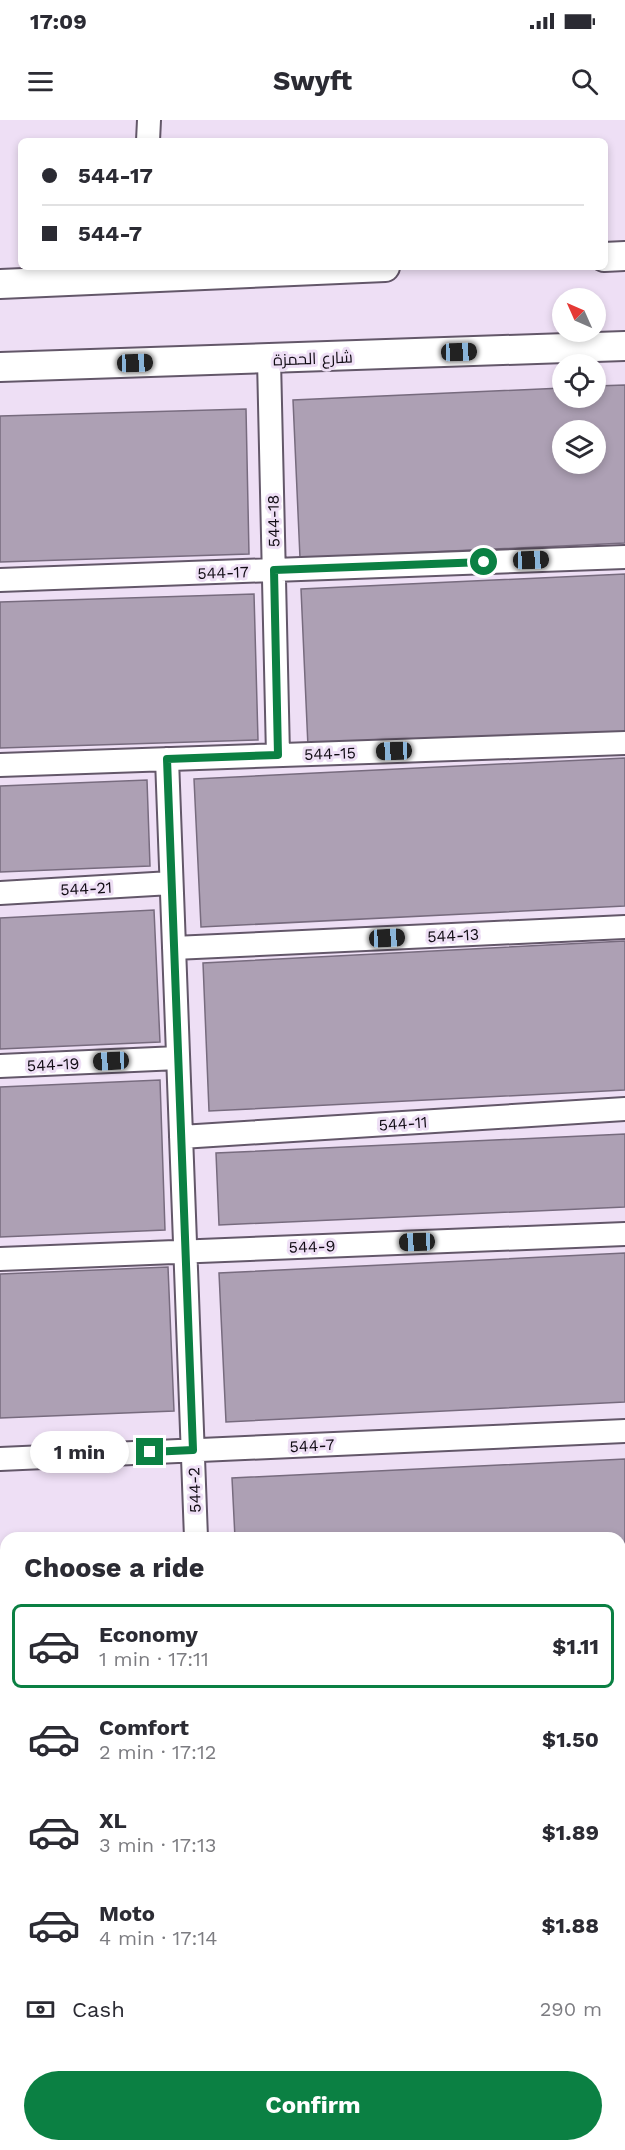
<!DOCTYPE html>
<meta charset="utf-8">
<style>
:root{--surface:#fff;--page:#f7f7f7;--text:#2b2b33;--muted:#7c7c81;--line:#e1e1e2;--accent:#0b8043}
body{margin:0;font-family:"Work Sans",Cairo,sans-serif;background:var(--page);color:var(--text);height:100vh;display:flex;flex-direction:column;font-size:22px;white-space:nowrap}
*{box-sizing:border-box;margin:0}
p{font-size:20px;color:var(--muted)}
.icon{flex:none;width:33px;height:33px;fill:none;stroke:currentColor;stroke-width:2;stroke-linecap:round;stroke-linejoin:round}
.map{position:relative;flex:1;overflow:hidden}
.details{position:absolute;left:0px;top:1412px;width:626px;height:620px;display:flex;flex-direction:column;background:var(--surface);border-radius:18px 18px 0 0;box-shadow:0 3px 9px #0003}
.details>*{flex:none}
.top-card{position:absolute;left:18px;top:18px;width:590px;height:132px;border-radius:9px;box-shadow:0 3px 9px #0003;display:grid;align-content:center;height:132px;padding:0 24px;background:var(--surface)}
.needle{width:39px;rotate:315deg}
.tools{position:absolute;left:552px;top:168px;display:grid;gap:12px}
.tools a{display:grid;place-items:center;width:54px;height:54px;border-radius:50%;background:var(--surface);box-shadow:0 3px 9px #0003;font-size:30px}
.end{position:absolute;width:27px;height:27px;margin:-14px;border:8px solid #0b8043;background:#fff;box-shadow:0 0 0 3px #fff}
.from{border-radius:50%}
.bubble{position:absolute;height:42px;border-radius:21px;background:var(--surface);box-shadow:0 3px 9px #0003;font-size:20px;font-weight:700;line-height:42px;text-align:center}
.car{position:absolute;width:18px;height:36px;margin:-18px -9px;border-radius:8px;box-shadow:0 0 4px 2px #0007;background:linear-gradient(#222 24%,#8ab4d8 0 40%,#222 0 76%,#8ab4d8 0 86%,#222 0)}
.top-card b{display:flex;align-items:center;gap:21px;height:57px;font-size:22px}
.top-card b+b{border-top:2px solid var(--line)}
.top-card i{width:15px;height:15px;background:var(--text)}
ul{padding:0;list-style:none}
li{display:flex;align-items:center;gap:18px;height:84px;margin:0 12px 9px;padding:0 12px;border:3px solid transparent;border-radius:9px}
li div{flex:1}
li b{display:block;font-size:22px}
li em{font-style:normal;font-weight:700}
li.active{border-color:var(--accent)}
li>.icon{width:54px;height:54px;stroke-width:1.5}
h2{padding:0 24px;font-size:27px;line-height:72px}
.pay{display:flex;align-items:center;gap:15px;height:66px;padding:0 24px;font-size:22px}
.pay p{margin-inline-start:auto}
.button{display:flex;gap:12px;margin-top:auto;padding:12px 24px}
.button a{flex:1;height:69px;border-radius:36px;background:var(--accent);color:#fff;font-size:24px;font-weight:700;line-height:69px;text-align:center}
.status{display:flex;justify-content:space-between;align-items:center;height:42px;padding:0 30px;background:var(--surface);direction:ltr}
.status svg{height:16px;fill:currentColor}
header{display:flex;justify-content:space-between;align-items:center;height:78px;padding:0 24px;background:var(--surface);font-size:27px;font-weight:700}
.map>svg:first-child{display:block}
</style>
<div class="status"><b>17:09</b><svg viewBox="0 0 49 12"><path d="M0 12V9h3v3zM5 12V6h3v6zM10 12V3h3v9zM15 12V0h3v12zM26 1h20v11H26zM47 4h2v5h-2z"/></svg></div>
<header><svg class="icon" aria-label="menu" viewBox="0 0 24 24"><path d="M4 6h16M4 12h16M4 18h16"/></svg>Swyft<svg class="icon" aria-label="search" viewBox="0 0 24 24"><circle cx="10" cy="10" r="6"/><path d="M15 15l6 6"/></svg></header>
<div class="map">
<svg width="625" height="2030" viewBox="0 0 625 2030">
<rect width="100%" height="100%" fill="#eedff5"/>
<!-- building -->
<path fill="#ada0b4" stroke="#776b7e" stroke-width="1.5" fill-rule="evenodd" d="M625,265V423L300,438L293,280L562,268V278H596V266ZM562,310H596V344H562Z
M246,289L249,434L0,442V296Z
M625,454V613L308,627L301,469Z
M254,474L258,620L0,628V482Z
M625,638V786L201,807L194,659Z
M147,660L150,746L0,752V666Z
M154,790L160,922L0,929V798Z
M625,821V970L209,991L203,843Z
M160,960L165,1110L0,1117V967Z
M625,1014V1087L219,1105L216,1033Z
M625,1133V1282L226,1302L219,1153Z
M168,1147L174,1291L0,1298V1154Z
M625,1339V1493H620V1418H235L232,1358Z
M620,1527H625V1680H620Z
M620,1712H625V1866H620Z"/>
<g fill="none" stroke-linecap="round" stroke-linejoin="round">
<defs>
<path id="minor" d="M148,21L149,0
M269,240L278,635
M0,460L625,437
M167,639L196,1418
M0,645L625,623
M0,773L171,763
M174,828L625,807
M0,946L178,938
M181,1017L625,989
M0,1139L625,1114
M0,1339L625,1311
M620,1514H625
M620,1683H625
M0,1709L6,1708"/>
<path id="tertiary" d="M604,137L625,136
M0,164L385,147
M0,247L625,226
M620,1913H625
M0,1934L6,1933
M620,2021H625
M347,2030L499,2025"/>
</defs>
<!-- minor casing -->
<use href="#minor" stroke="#635769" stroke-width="26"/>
<!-- tertiary casing -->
<use href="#tertiary" stroke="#635769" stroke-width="32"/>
<!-- minor -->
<use href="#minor" stroke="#fff" stroke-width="22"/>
<!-- tertiary -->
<use href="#tertiary" stroke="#fff" stroke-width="28"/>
</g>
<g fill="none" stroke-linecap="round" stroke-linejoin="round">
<!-- route -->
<path stroke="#0b8043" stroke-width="8" d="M150,1332L193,1330L167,639L278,635L274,450L484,442"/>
</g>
<g text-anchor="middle" stroke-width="6" stroke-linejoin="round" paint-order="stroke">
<!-- street labels -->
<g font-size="16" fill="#110c14" stroke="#eedff5">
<text transform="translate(313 238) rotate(-2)" y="6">شارع الحمزة</text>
<text transform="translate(273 401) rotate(-91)" y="6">544-18</text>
<text transform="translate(223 452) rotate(-2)" y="6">544-17</text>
<text transform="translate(330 633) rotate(-2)" y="6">544-15</text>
<text transform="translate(86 768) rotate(-3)" y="6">544-21</text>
<text transform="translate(453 815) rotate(-3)" y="6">544-13</text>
<text transform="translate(53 944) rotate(-3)" y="6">544-19</text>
<text transform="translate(403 1003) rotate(-4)" y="6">544-11</text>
<text transform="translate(312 1126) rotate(-2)" y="6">544-9</text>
<text transform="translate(312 1325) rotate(-3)" y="6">544-7</text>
<text transform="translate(194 1370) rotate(-92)" y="6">544-2</text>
</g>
</g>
</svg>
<div class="tools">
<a><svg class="needle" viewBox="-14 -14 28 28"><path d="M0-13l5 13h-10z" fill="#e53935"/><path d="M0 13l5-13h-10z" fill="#7c7c81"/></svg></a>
<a><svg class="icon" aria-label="locate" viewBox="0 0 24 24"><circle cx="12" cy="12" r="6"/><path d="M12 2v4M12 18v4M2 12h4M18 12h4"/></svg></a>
<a><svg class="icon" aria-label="layers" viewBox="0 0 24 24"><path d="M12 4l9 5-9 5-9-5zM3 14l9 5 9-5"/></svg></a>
</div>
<i class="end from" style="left:484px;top:442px"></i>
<i class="end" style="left:150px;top:1332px"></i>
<div class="bubble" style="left:30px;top:1311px;width:99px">1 min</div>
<i class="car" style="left:459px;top:232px;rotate:88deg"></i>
<i class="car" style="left:135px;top:243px;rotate:88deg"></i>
<i class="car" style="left:531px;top:440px;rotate:88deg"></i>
<i class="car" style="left:394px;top:631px;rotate:268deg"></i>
<i class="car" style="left:387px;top:818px;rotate:87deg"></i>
<i class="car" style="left:111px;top:941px;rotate:267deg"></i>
<i class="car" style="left:417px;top:1122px;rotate:268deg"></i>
<div class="top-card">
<b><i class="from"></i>544-17</b>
<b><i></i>544-7</b>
</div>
<section class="details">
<h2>Choose a ride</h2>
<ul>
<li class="active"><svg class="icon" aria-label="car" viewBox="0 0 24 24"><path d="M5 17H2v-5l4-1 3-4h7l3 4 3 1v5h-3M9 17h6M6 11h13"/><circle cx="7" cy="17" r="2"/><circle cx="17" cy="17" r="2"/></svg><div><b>Economy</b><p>1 min · 17:11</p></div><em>$1.11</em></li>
<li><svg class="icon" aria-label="car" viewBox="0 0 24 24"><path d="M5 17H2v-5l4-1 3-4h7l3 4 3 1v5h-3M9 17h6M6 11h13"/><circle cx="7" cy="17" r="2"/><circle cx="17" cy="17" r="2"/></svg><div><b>Comfort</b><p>2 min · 17:12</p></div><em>$1.50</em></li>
<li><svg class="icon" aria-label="car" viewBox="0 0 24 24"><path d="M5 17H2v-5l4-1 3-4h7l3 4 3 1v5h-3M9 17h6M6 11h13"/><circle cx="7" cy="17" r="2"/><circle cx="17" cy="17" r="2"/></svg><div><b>XL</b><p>3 min · 17:13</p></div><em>$1.89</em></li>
<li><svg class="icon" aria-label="car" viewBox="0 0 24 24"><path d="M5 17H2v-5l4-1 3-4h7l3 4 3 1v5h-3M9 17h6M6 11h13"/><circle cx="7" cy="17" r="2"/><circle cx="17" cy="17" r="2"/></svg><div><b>Moto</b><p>4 min · 17:14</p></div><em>$1.88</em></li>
</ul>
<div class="pay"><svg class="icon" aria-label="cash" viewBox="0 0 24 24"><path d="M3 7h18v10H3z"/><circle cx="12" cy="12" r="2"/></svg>Cash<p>290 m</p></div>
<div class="button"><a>Confirm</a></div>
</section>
</div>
